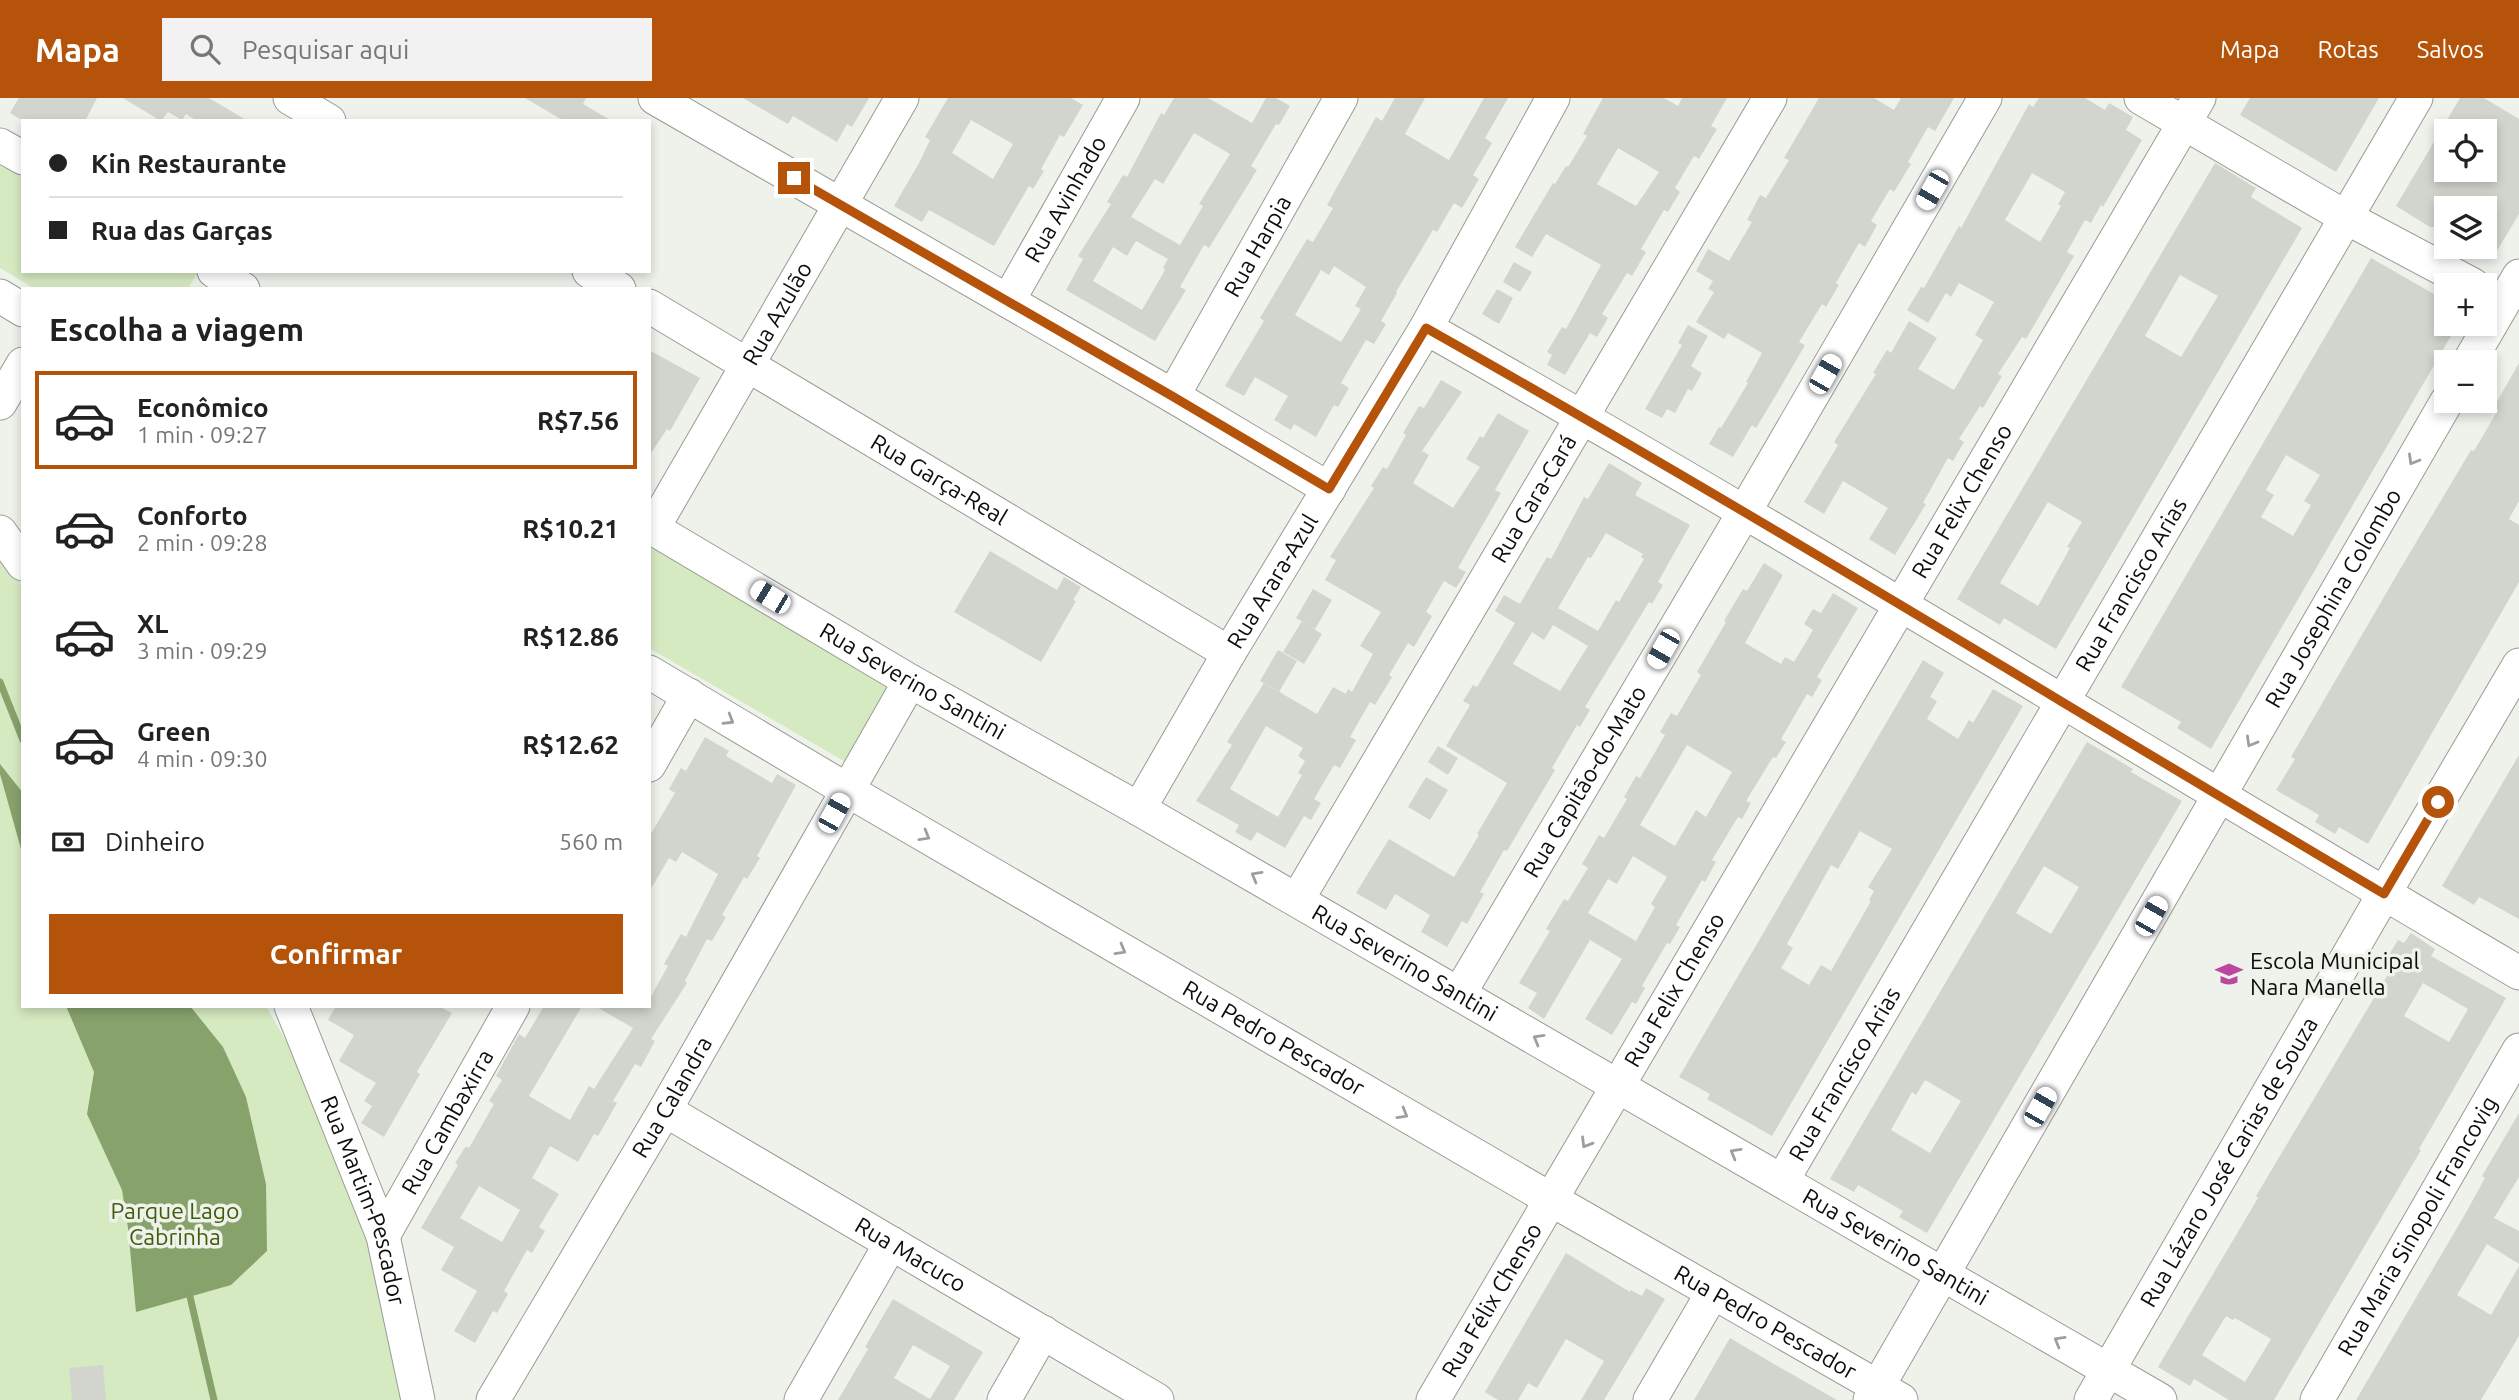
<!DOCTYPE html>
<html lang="pt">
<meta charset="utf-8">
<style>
:root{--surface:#fff;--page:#f2f2f2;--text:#222;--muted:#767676;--line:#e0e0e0;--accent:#b45309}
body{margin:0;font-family:Ubuntu,sans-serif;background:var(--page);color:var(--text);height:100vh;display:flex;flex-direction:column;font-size:26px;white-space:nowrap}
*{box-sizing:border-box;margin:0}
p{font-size:23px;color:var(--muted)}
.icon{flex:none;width:38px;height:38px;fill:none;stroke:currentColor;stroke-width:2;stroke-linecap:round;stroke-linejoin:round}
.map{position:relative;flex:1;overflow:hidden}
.drawer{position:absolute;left:21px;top:189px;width:630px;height:721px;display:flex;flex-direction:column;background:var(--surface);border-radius:0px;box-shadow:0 4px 10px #0003}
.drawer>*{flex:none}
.hud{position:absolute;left:21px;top:21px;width:630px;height:154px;border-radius:0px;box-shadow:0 4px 10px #0003;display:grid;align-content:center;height:154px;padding:0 28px;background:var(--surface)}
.controls{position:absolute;left:2434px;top:21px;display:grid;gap:14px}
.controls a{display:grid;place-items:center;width:63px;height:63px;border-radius:0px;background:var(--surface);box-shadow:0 4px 10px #0003;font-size:35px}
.end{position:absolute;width:32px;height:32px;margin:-16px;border:9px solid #b45309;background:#fff;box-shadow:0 0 0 4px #fff}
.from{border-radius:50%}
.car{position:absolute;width:21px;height:42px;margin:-21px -10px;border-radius:9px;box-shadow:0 0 5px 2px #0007;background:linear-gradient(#fff 24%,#345 0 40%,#fff 0 76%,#345 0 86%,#fff 0)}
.hud b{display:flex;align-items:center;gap:24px;height:66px;font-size:26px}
.hud b+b{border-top:2px solid var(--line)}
.hud i{width:18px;height:18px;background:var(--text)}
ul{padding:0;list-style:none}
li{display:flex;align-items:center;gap:21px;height:98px;margin:0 14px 10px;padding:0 14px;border:4px solid transparent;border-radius:0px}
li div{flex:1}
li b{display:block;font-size:26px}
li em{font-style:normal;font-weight:700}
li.selected{border-color:var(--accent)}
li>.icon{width:63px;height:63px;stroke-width:1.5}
h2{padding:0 28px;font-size:32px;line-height:84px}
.pay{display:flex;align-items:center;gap:18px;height:77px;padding:0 28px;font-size:26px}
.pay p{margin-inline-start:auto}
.cta{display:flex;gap:14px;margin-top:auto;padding:14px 28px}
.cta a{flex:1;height:80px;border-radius:0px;background:var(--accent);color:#fff;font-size:28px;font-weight:700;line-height:80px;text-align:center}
header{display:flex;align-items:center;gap:42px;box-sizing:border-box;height:98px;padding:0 35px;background:var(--accent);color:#fff}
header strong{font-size:33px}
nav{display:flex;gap:38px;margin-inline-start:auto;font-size:24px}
.search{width:490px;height:63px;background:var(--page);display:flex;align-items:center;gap:18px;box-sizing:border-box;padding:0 24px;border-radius:0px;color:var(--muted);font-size:26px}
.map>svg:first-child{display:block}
</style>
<header>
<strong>Mapa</strong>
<div class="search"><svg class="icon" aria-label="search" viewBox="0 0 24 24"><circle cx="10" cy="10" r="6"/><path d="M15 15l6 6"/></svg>Pesquisar aqui</div>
<nav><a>Mapa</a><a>Rotas</a><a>Salvos</a></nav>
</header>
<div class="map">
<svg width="2519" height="1302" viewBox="0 0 2519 1302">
<rect width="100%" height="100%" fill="#eef2eb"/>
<!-- green -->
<path fill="#d6eac1" d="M0,57L23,71V173H194L197,175L188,191H35L0,170Z
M649,441L895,586L849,666L649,550Z
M0,459L23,489V908H266L287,945L367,1130L406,1302H0Z"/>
<!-- water -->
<path fill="#88a26c" d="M0,666L23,695V758L0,676Z
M66,908H190L223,949L246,999L266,1086L267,1153L231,1187L136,1214L128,1130L122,1092L87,1016L94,974Z"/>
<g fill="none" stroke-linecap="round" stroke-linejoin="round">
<!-- stream -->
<path stroke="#88a26c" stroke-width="7" d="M0,584L23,642
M188,1190L214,1302"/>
</g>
<!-- building -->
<path fill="#d1d5cd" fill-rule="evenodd" d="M19,0H97L85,23H23L10,15Z
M123,0H209L248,23H197L186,16L182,22L168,14L161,23Z
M525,0H586L583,6L612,23H564Z
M743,0H869L852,29L847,26L837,44L793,18L788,26Z
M948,0H1071L1083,7L1064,39L1060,37L1041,71L1044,73L1033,91L1029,88L994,148L929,112L922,124L894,108L919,65L930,42L925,39ZM971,22L1013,46L993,81L952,55Z
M1174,0H1208L1252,25L1266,0H1276L1290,8L1279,27L1276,26L1251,68L1257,72L1246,90L1209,150L1204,147L1180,189L1186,192L1155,243L1066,192L1083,161L1078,158L1111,106L1107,104L1123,77L1127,79L1161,15L1164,17ZM1194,35L1230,56L1199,106L1203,108L1180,147L1131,119L1155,81L1163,86ZM1136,143L1168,161L1163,170L1165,172L1142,212L1093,183L1113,149L1127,158Z
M1395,0H1425L1405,36L1449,62L1484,0H1508L1485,40L1492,45L1473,77L1479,81L1462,110L1454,105L1437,134L1433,132L1396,194L1397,195L1381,223L1386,226L1374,246L1366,242L1341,285L1349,290L1338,309L1334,307L1316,339L1294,326L1291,332L1274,322L1288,298L1255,279L1244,298L1225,288L1264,223L1260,220L1307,141L1313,144L1333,110L1327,107L1376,19L1382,23ZM1334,168L1366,189L1355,208L1361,211L1341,244L1295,217L1321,172L1329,177Z
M1603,0H1664L1678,8L1682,0H1727L1711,28L1717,31L1699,61L1694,58L1675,90L1680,94L1668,114L1664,112L1641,151L1646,154L1632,178L1627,175L1602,216L1608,220L1597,239L1590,235L1565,277L1547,267L1552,257L1547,254L1562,229L1566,231L1601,167L1546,136L1532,159L1515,149L1553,85L1555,86L1566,68L1568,69L1587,38L1583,36ZM1618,50L1659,74L1636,108L1597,86Z
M1819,0H1874L1894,12L1901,0H1954L1935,33L1928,29L1908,64L1911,66L1894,94L1890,91L1871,123L1877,127L1865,149L1859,145L1836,185L1839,187L1826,209L1822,206L1799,244L1805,247L1779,292L1756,330L1752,327L1733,359L1709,346L1719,329L1721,330L1748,285L1746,284L1762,255L1728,235L1724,241L1696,224L1714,194L1708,191L1713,183L1696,173L1708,151L1729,163L1752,124L1747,122L1760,97L1766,100L1789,62L1784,60Z
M2039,0H2085L2105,12L2109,5L2133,19L2126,32L2142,42L2103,109L2101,107L2091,125L2085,122L2067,154L2074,158L2026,241L2022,239L1998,276L2002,278L1983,310L1980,308L1959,341L1964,344L1953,363L1948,360L1923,405L1926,406L1895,457L1869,441L1888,410L1843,383L1824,416L1804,404L1838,347L1834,344L1876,276L1873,275L1887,252L1891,255L1909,223L1937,240L1918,271L1954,292L1983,242L1975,237L1994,204L1959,185L1951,199L1946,195L1928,225L1907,212L1921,189L1924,190L1959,128L1961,130L2029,6L2033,9ZM2032,75L2065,94L2058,106L2061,108L2040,144L2005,122Z
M2250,0H2379L2336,74L2240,17Z
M2460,0H2484L2519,21V116L2492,161L2473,150L2485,149V131L2498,110H2446L2437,129H2430L2396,108ZM2446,33H2485V72H2446Z
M2215,65L2256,90L2251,99L2302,130L2056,551L2004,520L2000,527L1957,501ZM2180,177L2218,198L2181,259L2145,238ZM2048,404L2082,424L2067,449L2070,450L2038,508L2000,485Z
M2371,160L2446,203V226H2458L2211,651L2177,630L2181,624L2121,589ZM2286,357L2320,377L2304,403L2311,407L2293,438L2261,419L2274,397L2266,392Z
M1514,164L1532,174L1520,194L1503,184Z
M1497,191L1513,200L1499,226L1482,216Z
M1688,227L1708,238L1691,268L1702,275L1692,293L1688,291L1675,315L1667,311L1662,320L1645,311L1682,247L1678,245Z
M649,252L700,280L670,333L667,331L649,358Z
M2519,265V403L2509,421L2519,427V484L2368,746L2339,729L2335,736L2315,724L2319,717L2276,692L2295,661L2291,659L2399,473L2471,352L2474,353L2498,312L2494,309Z
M1441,282L1462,294L1422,353L1429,357L1413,385L1453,410L1480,369L1466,361L1480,338L1483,340L1498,315L1529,333L1495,392L1501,395L1458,470L1466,474L1456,490L1444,483L1426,514L1432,518L1414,549L1408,545L1389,577L1392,579L1375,607L1370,604L1350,639L1356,642L1340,670L1334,667L1314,701L1321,705L1311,722L1304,718L1285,750L1257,734L1251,743L1235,734L1239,727L1196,703L1232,647L1227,644L1264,585L1317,616L1333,589L1346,596L1348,591L1352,594L1373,556L1360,548L1381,514L1325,482L1336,462L1330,459L1374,390L1371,388L1383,369L1387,371L1406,337L1403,335L1419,308L1424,310ZM1266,628L1303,650L1298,658L1305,663L1298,675L1302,677L1278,719L1230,691Z
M1609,365L1642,385L1635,397L1690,427L1658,484L1663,487L1652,506L1649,504L1585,609L1590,612L1580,629L1577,627L1552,670L1555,672L1507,753L1504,752L1480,794L1484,796L1467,826L1462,823L1447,849L1421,834L1430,817L1395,796L1386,812L1356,795L1389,741L1454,779L1479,737L1477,736L1507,685L1446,648L1470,607L1463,603L1473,587L1477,589L1515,525L1495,513L1504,497L1520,506L1547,459L1551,461L1584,399L1588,401ZM1606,435L1643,456L1641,459L1644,461L1619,504L1616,502L1598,533L1558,510L1588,459L1591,460ZM1553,527L1588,548L1560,593L1513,566L1532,534L1544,542Z
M990,453L1057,492L1064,479L1081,489L1073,502L1076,503L1041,564L954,514Z
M1764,465L1783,477L1745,545L1781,566L1785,559L1794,564L1813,532L1804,526L1813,511L1821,515L1833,495L1858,510L1817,579L1822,582L1812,599L1807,596L1781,641L1786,644L1776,660L1773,659L1746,703L1751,705L1742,721L1738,719L1712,762L1716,764L1705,784L1702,782L1676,827L1680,829L1670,846L1667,845L1642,888L1645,890L1636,906L1632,904L1612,937L1585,921L1622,861L1590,842L1544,921L1528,910L1537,895L1519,885L1550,833L1546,831L1564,801L1568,803L1588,770L1582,766L1599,737L1604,740L1627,701L1624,699L1636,678L1640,680L1665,637L1660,634L1671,615L1677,618L1701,577L1697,574L1726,524L1724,523L1743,491L1747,493ZM1687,647L1732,674L1706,719L1696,712L1675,748L1640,727ZM1633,758L1667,779L1651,806L1655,809L1636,843L1588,815L1608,781L1617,786Z
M1313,491L1332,502L1315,531L1296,520Z
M1302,523L1322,536L1304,566L1283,554Z
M1278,552L1297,563L1279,594L1260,583Z
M1923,562L1944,575L1930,599L1937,603L1927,621L1958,641L1969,622L1973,625L1993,591L2023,608L1772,1038L1707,1001L1710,996L1679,979ZM1860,733L1892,751L1868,789L1874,793L1869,802L1871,803L1831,873L1821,867L1809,887L1781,870L1793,850L1787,846L1831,767L1838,771Z
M705,639L729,653L726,658L772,685L777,676L796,687L757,758L760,760L747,781L744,779L722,817L726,819L712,843L707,841L685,883L687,885L651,941L655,943L641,969L635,966L613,1003L617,1005L598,1038L594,1036L578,1064L550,1048L532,1080L559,1096L539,1129L545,1133L532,1155L527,1152L504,1193L508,1196L497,1215L493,1213L475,1245L454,1233L477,1193L441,1172L454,1149L421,1130L458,1067L455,1065L466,1048L469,1050L494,1006L489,1003L502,982L496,978L519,936L525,940L544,908H582L529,998L570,1022L589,988L594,991L633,930L595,908H649V902L668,868L664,866L681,836L686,839L718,776L682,754L676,764L669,760L649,794V739L675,695L669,691L681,670L686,673ZM479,1088L520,1112L502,1144L460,1120Z
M2087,644L2133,671L2131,674L2182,703L1927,1135L1899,1119L1903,1113L1858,1087L1854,1094L1830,1081ZM2044,768L2079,789L2051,836L2016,815ZM1925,982L1961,1003L1930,1055L1891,1032L1912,994L1916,997Z
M1438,648L1458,660L1448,677L1428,664Z
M2519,657V821L2479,799L2474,807L2442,788Z
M1426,679L1448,692L1430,722L1408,709Z
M2411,835L2435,851L2431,858L2506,900L2419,1051L2421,1052L2274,1302H2229L2194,1281L2190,1288L2158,1269L2258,1100L2256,1098L2393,868L2385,863L2398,842L2404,845ZM2423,885L2468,911L2449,944L2404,918ZM2226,1218L2233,1222L2235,1220L2271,1241L2245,1284L2202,1257Z
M336,908H438L452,915L417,974L420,976L384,1039L361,1025L372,1008L364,1003L376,985L339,963L354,937L328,922Z
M2519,1015V1079L2494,1120L2519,1133V1166L2487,1146L2457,1197L2491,1217L2519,1168V1238L2481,1302H2356L2464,1118L2485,1080L2482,1078Z
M1566,1155L1630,1194L1631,1192L1642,1198L1646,1190L1665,1201L1604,1302H1581L1604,1263L1566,1241L1537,1290L1528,1285L1518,1302H1498L1485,1294Z
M893,1201L983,1254L954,1302H838L868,1251L865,1249ZM913,1247L950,1268L930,1301L894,1280Z
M1730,1240L1774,1266L1837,1302H1694Z
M103,1267L106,1302H72L69,1270Z"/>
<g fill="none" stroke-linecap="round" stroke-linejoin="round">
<defs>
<g id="minor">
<path d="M290,0L329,23"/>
<path d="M655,0L1173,298L1329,391"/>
<path d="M2141,0L2347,120L2473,187"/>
<path d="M0,47L23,60"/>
<path d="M214,173L243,191"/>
<path d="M589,173L619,191"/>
<path d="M0,198L23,212"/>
<path id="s1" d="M1008,203L1123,0"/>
<path id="s2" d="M649,208L1229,555"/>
<path d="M1426,230C1794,438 2154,661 2519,875"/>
<path d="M2469,264L2519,178"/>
<path id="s3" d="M1173,298L1341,0"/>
<path d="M0,305L23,266"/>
<path id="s4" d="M649,428L910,583L1139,711L2160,1302"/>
<path id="s5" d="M653,430L902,0"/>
<path d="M0,434L23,466"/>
<path id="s6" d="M649,574L847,692L1552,1102L1901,1302"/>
<path d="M649,667L689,597"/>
<path id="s7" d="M1139,711L1229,555L1426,230L1553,0"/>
<path id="s8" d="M1297,802L1770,0"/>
<path id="s9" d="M1459,896L1745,413L1985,0"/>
<path id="s10" d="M291,908L383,1138L418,1302"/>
<path id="s11" d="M665,1012L1157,1302"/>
<path id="s12" d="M1782,1083L2416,0"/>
<path id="s13" d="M383,1138L513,908"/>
<path id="s14" d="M493,1302L665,1012L910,583"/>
<path d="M801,1302L891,1145"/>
<path d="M1004,1302L1043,1234"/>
<path id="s15" d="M1433,1302L2199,0"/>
<path d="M1650,1302L1713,1194"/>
<path id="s16" d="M1870,1302L2447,303"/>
<path id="s17" d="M2091,1302L2384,796L2519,567"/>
<path id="s18" d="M2317,1302L2519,952"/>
</g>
</defs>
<!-- minor casing -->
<use href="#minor" stroke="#989c95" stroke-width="35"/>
<!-- minor -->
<use href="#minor" stroke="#fff" stroke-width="33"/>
</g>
<!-- one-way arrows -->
<defs><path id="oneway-chevron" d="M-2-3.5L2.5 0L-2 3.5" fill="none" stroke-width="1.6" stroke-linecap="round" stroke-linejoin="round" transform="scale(1.75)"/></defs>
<g stroke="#9e9f9d">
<use href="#oneway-chevron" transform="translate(2413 362) rotate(120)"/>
<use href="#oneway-chevron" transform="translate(729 622) rotate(31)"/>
<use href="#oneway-chevron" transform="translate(2251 644) rotate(120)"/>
<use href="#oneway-chevron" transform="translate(925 738) rotate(30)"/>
<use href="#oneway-chevron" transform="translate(1256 778) rotate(-150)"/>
<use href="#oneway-chevron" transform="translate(1121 852) rotate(30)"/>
<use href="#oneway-chevron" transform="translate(1538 941) rotate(-150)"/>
<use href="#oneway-chevron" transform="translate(1403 1016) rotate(30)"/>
<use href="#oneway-chevron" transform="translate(1586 1045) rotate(121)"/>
<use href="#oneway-chevron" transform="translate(1735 1055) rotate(-150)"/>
<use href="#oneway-chevron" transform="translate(2059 1243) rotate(-150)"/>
</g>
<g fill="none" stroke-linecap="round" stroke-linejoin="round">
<!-- route -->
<path stroke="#b45309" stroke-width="9" d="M794,80L1172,298L1329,391L1426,230C1749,412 2064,607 2384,796L2438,704"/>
</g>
<!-- icons -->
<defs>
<symbol id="school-bare" viewBox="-9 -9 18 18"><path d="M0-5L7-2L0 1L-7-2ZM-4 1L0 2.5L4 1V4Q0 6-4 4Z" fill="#bc479f" stroke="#eef2eb" stroke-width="2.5" paint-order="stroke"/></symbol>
</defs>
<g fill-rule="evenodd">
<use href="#school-bare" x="2210" y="857" width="38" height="38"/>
</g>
<g text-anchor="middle" stroke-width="7" stroke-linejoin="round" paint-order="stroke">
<!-- street labels -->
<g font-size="23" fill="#0c0e0b" stroke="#eef2eb">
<text dy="8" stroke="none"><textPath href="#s1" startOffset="117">Rua Avinhado</textPath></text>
<text dy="8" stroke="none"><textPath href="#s3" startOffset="172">Rua Harpia</textPath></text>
<text dy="8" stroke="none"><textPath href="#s5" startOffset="248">Rua Azulão</textPath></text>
<text dy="8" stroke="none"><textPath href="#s2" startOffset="338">Rua Garça-Real</textPath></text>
<text dy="8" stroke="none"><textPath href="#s8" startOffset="466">Rua Cara-Cará</textPath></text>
<text dy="8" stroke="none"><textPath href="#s15" startOffset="1043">Rua Felix Chenso</textPath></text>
<text dy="8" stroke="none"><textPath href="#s7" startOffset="264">Rua Arara-Azul</textPath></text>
<text dy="8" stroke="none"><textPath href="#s12" startOffset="691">Rua Francisco Arias</textPath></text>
<text dy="8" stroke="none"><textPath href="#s16" startOffset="926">Rua Josephina Colombo</textPath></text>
<text dy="8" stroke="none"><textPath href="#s4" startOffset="306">Rua Severino Santini</textPath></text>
<text dy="8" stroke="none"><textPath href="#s9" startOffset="247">Rua Capitão-do-Mato</textPath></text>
<text dy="8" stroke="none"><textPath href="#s4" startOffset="873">Rua Severino Santini</textPath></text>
<text dy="8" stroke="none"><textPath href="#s15" startOffset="476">Rua Felix Chenso</textPath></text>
<text dy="8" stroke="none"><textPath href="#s6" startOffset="724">Rua Pedro Pescador</textPath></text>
<text dy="8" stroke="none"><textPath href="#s12" startOffset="124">Rua Francisco Arias</textPath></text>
<text dy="8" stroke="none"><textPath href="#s14" startOffset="352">Rua Calandra</textPath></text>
<text dy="8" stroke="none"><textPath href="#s13" startOffset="131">Rua Cambaxirra</textPath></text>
<text dy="8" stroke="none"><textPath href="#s17" startOffset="275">Rua Lázaro José Carias de Souza</textPath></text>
<text dy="8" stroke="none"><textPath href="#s10" startOffset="208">Rua Martim-Pescador</textPath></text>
<text dy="8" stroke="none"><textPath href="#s18" startOffset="201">Rua Maria Sinopoli Francovig</textPath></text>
<text dy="8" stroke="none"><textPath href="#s4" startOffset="1440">Rua Severino Santini</textPath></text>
<text dy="8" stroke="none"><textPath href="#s11" startOffset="285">Rua Macuco</textPath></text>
<text dy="8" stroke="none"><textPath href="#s15" startOffset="116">Rua Félix Chenso</textPath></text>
<text dy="8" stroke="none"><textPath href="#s6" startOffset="1292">Rua Pedro Pescador</textPath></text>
</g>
<!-- poi labels -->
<g font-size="23" fill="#0c0e0b" stroke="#eef2eb" text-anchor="start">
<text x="2250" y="871">Escola Municipal<tspan x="2250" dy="26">Nara Manella</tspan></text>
</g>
<!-- park labels -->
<g font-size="23" fill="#3f5d0a" stroke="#eef2eb">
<text x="175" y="1121">Parque Lago<tspan x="175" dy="26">Cabrinha</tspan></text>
</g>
</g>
</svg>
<div class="controls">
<a><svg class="icon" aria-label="locate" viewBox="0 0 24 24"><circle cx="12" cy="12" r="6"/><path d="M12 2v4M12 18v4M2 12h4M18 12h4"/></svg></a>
<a><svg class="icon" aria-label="layers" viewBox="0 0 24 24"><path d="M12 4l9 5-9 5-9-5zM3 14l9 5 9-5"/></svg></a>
<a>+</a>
<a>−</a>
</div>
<i class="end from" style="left:2438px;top:704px"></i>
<i class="end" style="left:794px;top:80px"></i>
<i class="car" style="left:1932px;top:92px;rotate:210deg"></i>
<i class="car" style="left:1825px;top:276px;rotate:30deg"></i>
<i class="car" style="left:770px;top:499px;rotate:301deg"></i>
<i class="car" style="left:1663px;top:551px;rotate:210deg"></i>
<i class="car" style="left:834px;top:715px;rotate:29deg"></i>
<i class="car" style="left:2151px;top:818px;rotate:30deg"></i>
<i class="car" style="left:2040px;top:1009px;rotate:30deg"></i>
<div class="hud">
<b><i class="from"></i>Kin Restaurante</b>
<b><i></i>Rua das Garças</b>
</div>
<section class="drawer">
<h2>Escolha a viagem</h2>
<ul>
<li class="selected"><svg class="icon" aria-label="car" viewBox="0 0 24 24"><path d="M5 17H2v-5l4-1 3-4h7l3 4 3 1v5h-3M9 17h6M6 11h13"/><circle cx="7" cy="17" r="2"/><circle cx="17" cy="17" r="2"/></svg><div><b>Econômico</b><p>1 min · 09:27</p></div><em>R$7.56</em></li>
<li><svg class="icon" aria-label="car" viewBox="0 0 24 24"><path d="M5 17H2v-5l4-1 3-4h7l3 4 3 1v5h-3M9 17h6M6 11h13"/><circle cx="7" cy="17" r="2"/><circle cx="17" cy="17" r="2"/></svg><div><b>Conforto</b><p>2 min · 09:28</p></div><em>R$10.21</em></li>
<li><svg class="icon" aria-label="car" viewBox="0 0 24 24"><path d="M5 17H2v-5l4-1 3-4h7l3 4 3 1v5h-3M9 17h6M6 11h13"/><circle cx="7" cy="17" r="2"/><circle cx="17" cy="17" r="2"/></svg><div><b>XL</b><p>3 min · 09:29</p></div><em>R$12.86</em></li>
<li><svg class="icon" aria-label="car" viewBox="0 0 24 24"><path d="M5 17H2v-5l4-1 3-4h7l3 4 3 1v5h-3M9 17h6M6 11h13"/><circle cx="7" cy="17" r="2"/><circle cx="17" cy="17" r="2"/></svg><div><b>Green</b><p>4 min · 09:30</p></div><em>R$12.62</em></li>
</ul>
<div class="pay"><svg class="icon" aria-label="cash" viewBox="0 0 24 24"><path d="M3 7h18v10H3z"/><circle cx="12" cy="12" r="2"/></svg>Dinheiro<p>560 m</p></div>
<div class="cta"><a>Confirmar</a></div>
</section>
</div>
